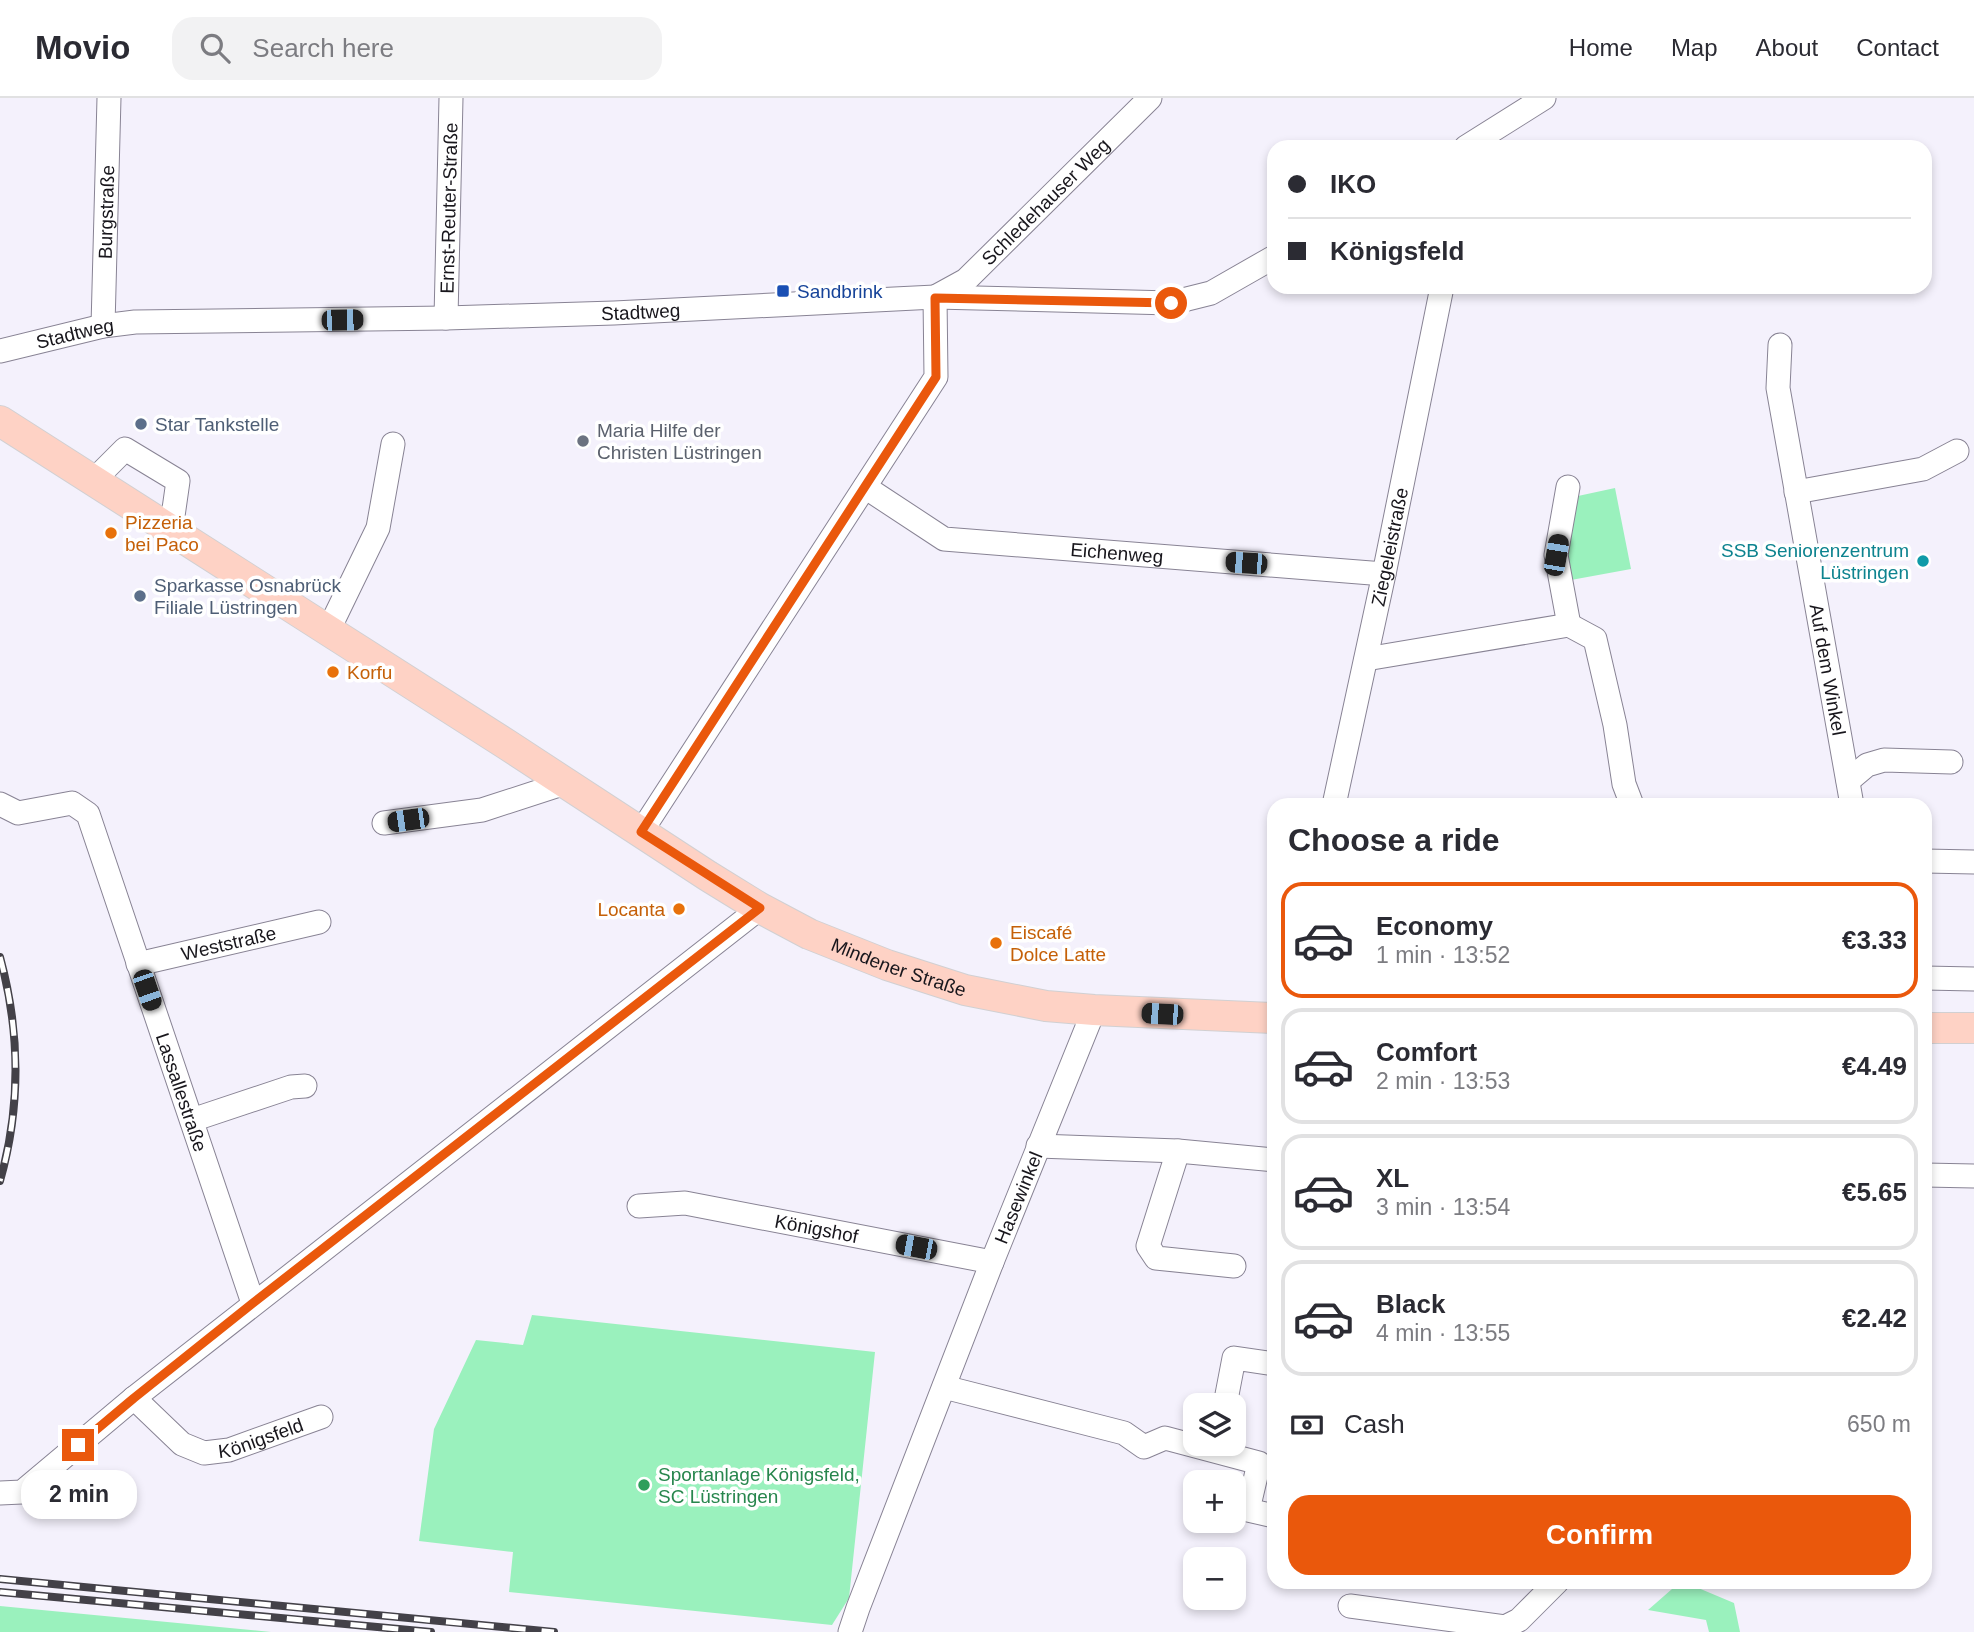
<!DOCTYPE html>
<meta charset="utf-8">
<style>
:root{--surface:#fff;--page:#f2f2f3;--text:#2b2b33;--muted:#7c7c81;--line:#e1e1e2;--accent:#ea580c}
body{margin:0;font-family:Helvetica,sans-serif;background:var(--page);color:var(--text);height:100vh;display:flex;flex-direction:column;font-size:26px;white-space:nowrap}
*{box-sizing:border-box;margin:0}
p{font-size:23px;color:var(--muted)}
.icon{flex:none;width:38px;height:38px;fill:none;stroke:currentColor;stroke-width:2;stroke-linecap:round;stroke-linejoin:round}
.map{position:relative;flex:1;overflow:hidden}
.sheet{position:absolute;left:1267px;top:700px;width:665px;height:791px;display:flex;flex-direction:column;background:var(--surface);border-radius:21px;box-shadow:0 4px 10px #0003}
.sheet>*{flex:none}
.top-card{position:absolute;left:1267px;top:42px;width:665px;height:154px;border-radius:21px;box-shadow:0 4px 10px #0003;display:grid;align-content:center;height:154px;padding:0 21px;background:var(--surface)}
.buttons{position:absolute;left:1183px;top:1295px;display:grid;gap:14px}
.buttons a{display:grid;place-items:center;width:63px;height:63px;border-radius:14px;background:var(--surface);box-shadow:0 4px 10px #0003;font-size:35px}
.end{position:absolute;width:32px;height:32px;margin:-16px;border:9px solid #ea580c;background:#fff;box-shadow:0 0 0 4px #fff}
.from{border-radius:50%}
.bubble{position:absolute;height:49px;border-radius:21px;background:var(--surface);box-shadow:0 4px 10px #0003;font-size:23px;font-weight:600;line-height:49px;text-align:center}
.car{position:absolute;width:21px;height:42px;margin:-21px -10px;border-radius:9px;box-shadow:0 0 5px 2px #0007;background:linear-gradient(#222 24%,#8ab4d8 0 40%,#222 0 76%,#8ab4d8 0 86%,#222 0)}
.top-card b{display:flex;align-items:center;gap:24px;height:66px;font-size:26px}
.top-card b+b{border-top:2px solid var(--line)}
.top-card i{width:18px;height:18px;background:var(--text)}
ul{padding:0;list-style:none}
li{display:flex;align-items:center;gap:21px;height:116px;margin:0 14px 10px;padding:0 7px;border:4px solid var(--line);border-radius:21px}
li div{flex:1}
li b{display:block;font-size:26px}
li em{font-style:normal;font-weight:600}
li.selected{border-color:var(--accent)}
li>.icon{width:63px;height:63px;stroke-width:1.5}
h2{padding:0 21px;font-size:32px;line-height:84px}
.pay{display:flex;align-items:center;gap:18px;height:77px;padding:0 21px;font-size:26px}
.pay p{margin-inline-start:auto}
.action{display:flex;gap:14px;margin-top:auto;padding:14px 21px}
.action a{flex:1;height:80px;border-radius:21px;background:var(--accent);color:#fff;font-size:28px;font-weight:600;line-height:80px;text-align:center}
header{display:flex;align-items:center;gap:42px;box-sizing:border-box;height:98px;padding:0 35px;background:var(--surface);border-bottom:2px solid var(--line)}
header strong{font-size:33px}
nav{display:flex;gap:38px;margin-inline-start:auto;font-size:24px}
.search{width:490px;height:63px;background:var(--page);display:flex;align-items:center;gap:18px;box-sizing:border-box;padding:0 24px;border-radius:21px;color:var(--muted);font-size:26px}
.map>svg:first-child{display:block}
</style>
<header>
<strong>Movio</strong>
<div class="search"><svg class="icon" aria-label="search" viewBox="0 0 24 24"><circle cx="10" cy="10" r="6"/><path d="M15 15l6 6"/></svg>Search here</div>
<nav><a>Home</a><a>Map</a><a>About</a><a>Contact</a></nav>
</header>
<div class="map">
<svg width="1974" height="1534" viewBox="0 0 1974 1534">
<rect width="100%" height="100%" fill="#f4f1fc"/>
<!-- green -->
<path fill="#9af1bd" d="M1615,390L1631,471L1571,482L1567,456L1578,398Z
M532,1217L875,1254L849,1500L832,1527L509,1494L513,1454L419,1443L434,1331L476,1242L523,1247Z
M1680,1484H1684L1734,1505L1740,1534H1709L1706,1522L1648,1512Z
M0,1508L271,1534H0Z"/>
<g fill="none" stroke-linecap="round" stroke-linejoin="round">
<defs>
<g id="minor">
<path d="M1466,49L1544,0"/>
<path id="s1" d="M935,199L966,182L1150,0"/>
<path id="s2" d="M446,220L451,0"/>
<path id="s3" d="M103,228L109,0"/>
<path id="s4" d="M1780,247L1778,290L1852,707"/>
<path id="s5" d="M0,253L103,228L135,224L446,220L614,215L935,199L1171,205L1211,195L1274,159"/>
<path d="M93,383L125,351L178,383L171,432"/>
<path id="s6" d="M865,389L944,441L1384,476"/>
<path d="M1568,389L1556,457L1569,527"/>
<path d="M1796,394L1923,371L1957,353"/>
<path d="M328,533L378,430L393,346"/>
<path d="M1366,561L1569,527L1595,541L1615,627L1624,686L1632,707"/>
<path d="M1848,683L1867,667L1884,662L1951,664"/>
<path id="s7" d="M0,706L18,715L72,705L88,716L253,1205"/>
<path id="s8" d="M1334,707L1384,476L1442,189"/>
<path d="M384,725L482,712L565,685"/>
<path d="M641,734L936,279L935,199"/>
<path d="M1925,763L1974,764"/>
<path id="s9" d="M138,866L319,824"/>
<path d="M1925,880L1974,881"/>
<path d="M192,1022L291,989L305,988"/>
<path d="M1038,1048L1178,1053L1274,1062"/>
<path d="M1178,1053L1148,1148L1156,1160L1234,1168"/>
<path d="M1925,1077L1974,1078"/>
<path id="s10" d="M639,1108L685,1105L992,1164"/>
<path d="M944,1289L1124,1335L1144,1349L1165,1340L1259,1365L1248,1412L1274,1418"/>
<path id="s11" d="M134,1300L182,1346L204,1355L229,1352L321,1319"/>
<path d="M1225,1307L1234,1260L1274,1266"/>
<path d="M0,1395L22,1394L134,1300L760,810"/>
<path d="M1350,1508L1505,1529L1519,1522L1557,1484"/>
<path id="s12" d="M850,1534L858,1510L992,1164L1094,912"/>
</g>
<g id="major">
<path id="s13" d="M0,323L506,646L708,778L760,810L809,836L887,867L965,892L1046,908L1094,912L1274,920"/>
<path d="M1925,930H1974"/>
</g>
</defs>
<!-- minor casing -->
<use href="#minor" stroke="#888394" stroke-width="25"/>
<!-- major casing -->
<use href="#major" stroke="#d1d0d2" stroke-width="32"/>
<!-- minor -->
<use href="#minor" stroke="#fff" stroke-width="23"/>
<!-- major -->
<use href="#major" stroke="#fed2c5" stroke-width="30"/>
<defs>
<path id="rail" d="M0,859C20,933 21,1009 0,1083
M0,1481L554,1534
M0,1494L431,1534"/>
</defs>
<!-- rail casing -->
<use href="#rail" stroke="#434148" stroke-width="8"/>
<!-- rail -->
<use href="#rail" stroke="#fff" stroke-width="5" stroke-dasharray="16" stroke-linecap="butt"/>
</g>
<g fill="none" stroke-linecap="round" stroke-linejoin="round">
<!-- route -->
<path stroke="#ea580c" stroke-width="9" d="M78,1347L134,1300L253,1205L760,810L641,734L936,279L935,200L1171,205"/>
</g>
<!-- markers -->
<rect fill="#1a4fb4" stroke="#fff" stroke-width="2.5" x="776" y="186" width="14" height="14" rx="3.5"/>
<g fill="#5c6f8a" stroke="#fff" stroke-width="2.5">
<circle cx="141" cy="326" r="7"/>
<circle cx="140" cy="498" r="7"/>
</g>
<circle fill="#6b7280" stroke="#fff" stroke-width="2.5" cx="583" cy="343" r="7"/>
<g fill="#e8710a" stroke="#fff" stroke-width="2.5">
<circle cx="111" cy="435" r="7"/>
<circle cx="333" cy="574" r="7"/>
<circle cx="679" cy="811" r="7"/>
<circle cx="996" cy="845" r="7"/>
</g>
<circle fill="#0f9aa8" stroke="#fff" stroke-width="2.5" cx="1923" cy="463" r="7"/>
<circle fill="#2e9e5b" stroke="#fff" stroke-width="2.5" cx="644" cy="1387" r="7"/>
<g text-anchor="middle" stroke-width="7" stroke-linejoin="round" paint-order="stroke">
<!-- street labels -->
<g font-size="19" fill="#18161c" stroke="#fff">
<text dy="7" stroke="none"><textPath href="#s1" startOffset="147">Schledehauser Weg</textPath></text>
<text dy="7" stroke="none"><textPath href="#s2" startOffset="110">Ernst-Reuter-Straße</textPath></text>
<text dy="7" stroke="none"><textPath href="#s3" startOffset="114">Burgstraße</textPath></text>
<text dy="7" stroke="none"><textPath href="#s5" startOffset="644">Stadtweg</textPath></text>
<text dy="7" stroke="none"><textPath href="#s5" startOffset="77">Stadtweg</textPath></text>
<text dy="7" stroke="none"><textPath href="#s8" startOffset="264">Ziegeleistraße</textPath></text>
<text dy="7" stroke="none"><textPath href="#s6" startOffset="268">Eichenweg</textPath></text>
<text dy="7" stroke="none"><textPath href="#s4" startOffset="329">Auf dem Winkel</textPath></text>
<text dy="7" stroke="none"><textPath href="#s9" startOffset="93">Weststraße</textPath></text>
<text dy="7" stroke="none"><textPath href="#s13" startOffset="1054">Mindener Straße</textPath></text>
<text dy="7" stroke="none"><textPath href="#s7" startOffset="388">Lassallestraße</textPath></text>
<text dy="7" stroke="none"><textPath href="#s12" startOffset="466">Hasewinkel</textPath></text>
<text dy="7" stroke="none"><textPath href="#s10" startOffset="180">Königshof</textPath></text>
<text dy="7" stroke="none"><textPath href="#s11" startOffset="149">Königsfeld</textPath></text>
</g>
<!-- transit labels -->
<g font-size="19" fill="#164399" stroke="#fff" text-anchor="start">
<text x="797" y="200">Sandbrink</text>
</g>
<!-- service labels -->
<g font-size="19" fill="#4e5e75" stroke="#fff" text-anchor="start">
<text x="155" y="333">Star Tankstelle</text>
<text x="154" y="494">Sparkasse Osnabrück<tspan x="154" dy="22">Filiale Lüstringen</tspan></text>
</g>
<!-- worship labels -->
<g font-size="19" fill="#5b616d" stroke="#fff" text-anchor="start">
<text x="597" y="339">Maria Hilfe der<tspan x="597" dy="22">Christen Lüstringen</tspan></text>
</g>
<!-- food labels -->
<g font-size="19" fill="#c56008" stroke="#fff" text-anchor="start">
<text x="125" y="431">Pizzeria<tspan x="125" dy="22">bei Paco</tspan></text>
<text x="347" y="581">Korfu</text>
<text x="665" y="818" text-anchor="end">Locanta</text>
<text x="1010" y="841">Eiscafé<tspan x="1010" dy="22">Dolce Latte</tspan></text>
</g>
<!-- culture labels -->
<g font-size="19" fill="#0d838f" stroke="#fff" text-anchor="end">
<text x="1909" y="459">SSB Seniorenzentrum<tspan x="1909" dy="22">Lüstringen</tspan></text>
</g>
<!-- leisure labels -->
<g font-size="19" fill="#27864d" stroke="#fff" text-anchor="start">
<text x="658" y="1383">Sportanlage Königsfeld,<tspan x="658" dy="22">SC Lüstringen</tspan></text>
</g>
</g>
</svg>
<div class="buttons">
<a><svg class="icon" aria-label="layers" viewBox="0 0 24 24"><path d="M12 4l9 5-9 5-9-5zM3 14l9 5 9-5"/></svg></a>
<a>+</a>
<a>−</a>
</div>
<i class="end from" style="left:1171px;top:205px"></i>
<i class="end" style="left:78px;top:1347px"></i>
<div class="bubble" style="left:21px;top:1372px;width:116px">2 min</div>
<i class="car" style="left:342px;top:222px;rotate:89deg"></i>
<i class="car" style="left:1556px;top:457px;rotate:10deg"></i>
<i class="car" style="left:1246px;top:465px;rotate:274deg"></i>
<i class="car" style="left:408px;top:722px;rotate:262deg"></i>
<i class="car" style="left:147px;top:892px;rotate:161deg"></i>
<i class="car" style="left:1162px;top:916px;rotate:273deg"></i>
<i class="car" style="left:916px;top:1149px;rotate:281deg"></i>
<div class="top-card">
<b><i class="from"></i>IKO</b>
<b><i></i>Königsfeld</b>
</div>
<section class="sheet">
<h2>Choose a ride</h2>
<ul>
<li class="selected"><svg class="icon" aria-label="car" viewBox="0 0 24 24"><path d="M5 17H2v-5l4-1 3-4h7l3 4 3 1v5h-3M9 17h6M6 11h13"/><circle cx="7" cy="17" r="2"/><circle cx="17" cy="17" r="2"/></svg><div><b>Economy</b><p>1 min · 13:52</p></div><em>€3.33</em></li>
<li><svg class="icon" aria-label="car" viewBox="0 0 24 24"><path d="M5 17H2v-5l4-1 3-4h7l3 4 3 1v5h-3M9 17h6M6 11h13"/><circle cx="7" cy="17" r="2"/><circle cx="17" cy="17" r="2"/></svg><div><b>Comfort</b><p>2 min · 13:53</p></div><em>€4.49</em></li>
<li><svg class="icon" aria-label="car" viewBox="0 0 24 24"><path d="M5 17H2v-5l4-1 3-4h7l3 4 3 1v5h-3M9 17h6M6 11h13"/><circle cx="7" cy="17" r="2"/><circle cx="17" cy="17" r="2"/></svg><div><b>XL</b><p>3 min · 13:54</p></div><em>€5.65</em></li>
<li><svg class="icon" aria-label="car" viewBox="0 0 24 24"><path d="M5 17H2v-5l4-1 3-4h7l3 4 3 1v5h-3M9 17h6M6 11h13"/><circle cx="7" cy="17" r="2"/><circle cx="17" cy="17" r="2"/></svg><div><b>Black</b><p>4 min · 13:55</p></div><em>€2.42</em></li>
</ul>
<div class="pay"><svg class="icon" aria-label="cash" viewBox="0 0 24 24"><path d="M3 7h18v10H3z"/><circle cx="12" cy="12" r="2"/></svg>Cash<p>650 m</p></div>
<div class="action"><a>Confirm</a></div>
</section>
</div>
